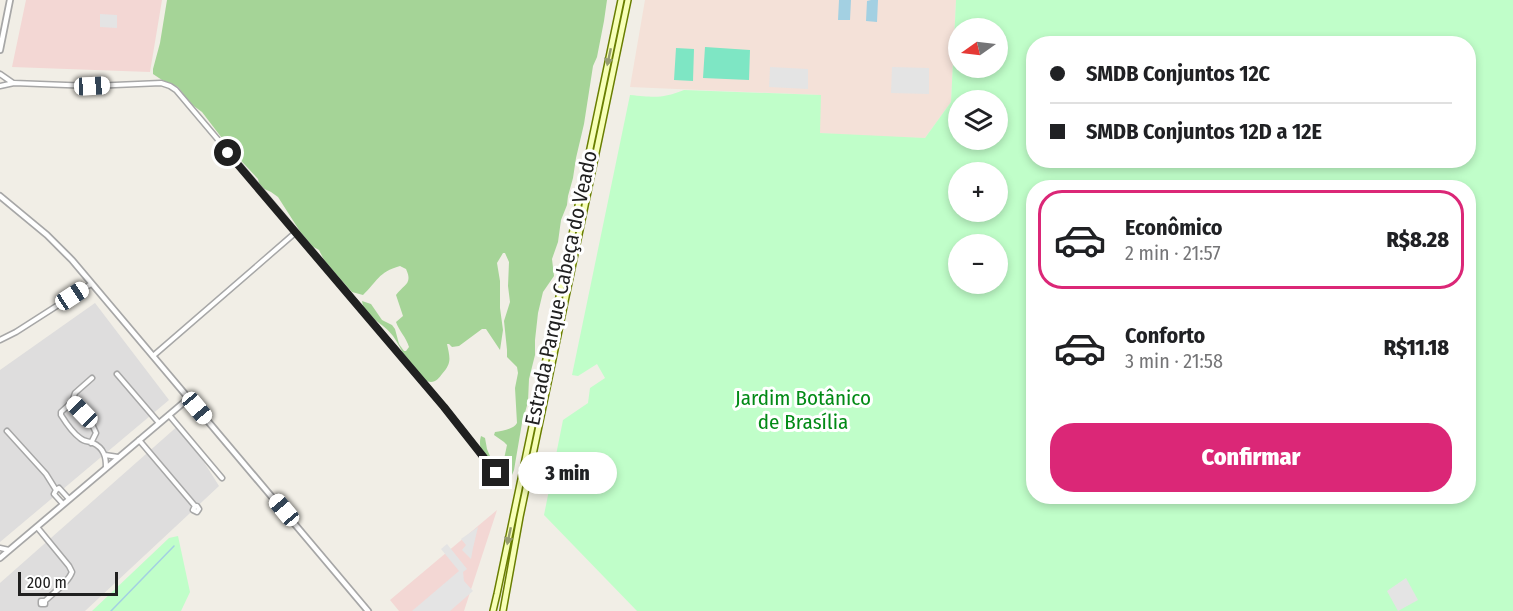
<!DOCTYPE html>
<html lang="pt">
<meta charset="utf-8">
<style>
:root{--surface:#fff;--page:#f2f2f2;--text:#202124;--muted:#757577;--line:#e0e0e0;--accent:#db2777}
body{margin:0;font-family:"Fira Sans Condensed",sans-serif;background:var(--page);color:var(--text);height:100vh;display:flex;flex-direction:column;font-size:22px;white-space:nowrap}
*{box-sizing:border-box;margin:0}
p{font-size:20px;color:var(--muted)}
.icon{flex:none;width:33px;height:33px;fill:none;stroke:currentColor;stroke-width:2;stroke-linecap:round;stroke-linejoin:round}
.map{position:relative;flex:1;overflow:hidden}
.side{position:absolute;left:1026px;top:180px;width:450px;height:324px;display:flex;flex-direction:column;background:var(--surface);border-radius:24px;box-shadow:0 3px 9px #0003}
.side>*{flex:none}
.hud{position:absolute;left:1026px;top:36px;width:450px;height:132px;border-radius:24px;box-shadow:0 3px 9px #0003;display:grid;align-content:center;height:132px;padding:0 24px;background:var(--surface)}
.needle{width:39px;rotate:256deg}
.fabs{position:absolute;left:948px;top:18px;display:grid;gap:12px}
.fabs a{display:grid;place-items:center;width:60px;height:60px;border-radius:50%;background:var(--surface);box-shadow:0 3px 9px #0003;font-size:30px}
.scale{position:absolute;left:18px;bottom:15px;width:100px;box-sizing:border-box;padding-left:6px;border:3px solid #202020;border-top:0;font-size:16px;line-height:21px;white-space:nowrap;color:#202020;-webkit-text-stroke:4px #fff;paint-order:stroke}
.end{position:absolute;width:27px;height:27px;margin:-14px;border:8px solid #202020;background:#fff;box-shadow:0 0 0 3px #fff}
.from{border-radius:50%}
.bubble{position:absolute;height:42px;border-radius:21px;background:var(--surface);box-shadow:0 3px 9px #0003;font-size:20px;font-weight:800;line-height:42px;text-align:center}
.car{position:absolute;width:18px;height:36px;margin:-18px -9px;border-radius:8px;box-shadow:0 0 4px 2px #0007;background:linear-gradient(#fff 24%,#345 0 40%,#fff 0 76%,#345 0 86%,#fff 0)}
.hud b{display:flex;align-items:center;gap:21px;height:57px;font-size:22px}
.hud b+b{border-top:2px solid var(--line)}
.hud i{width:15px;height:15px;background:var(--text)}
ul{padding:10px 0 0;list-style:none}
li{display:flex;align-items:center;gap:18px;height:99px;margin:0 12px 9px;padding:0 12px;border:3px solid transparent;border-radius:24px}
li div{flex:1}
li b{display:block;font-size:22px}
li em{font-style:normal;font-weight:800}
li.on{border-color:var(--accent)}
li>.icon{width:54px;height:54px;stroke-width:1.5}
.action{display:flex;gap:12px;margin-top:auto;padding:12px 24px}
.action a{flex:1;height:69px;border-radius:24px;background:var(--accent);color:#fff;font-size:24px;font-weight:800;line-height:69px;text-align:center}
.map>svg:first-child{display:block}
</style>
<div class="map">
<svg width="1513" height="611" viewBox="0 0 1513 611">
<rect width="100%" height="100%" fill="#f1eee6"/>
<!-- residential -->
<path fill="#dedddd" d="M95,303L169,400L0,542V370Z
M180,424L219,486L85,611H0V583Z"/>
<!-- commercial -->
<path fill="#f3d7d4" d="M26,0H162L150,72L12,67Z
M497,510L464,611H399L390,600Z"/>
<!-- military -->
<path fill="#f4e1d8" d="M645,0H956L951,102L925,138L875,137L819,133L820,95L630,87Z"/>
<!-- forest -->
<path fill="#a5d497" d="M167,0H607L604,21L597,57L593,66L584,124L576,158L573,178L568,196L567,205L561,220L558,242L552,259L554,276L543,292L538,313L535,340V355L529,379L528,402L522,423L514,470L510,480C497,478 499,471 493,463C485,453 477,451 481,436L485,438L487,449L492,461C497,462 500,462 504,459L507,445L504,442L494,435L495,432C502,431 514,429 517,423L515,388L518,373L517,367L507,357V350L504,321L510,302L508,286L509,262L505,253H503L497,263L500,281V308L503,330L500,350L486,329H482L459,346L452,347L449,344H447C450,358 452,363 442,374C439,378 436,382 431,382C426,382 422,378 419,374C405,362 403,350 393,336C384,323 364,317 362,301L371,304L382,320L392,325L395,329L399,344L404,351H406L409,347C406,337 399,331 396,322L403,316L396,295C404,284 413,284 406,269L400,266C378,272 377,282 363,295L352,292L325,262L319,250L308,244L278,197L271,192L260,187L258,179L231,150L202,112L191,104L178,87L162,80L153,74V69L160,43Z"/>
<!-- park -->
<path fill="#c0fec9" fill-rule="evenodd" d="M956,0H1513V611H637L544,515L563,420L588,403L590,388L605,378L597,364L578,376L572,375L630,95C654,97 661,99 684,90L821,95L820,133L925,138L951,102ZM958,28H998V68H958ZM1034,44H1468V160H1034ZM958,100H998V140H958ZM958,172H998V212H958ZM1034,188H1468V496H1034ZM958,244H998V284H958Z
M178,536L190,592L181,611H92L169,538Z"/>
<!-- pitch -->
<path fill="#7ee6c4" d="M705,47L750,50L749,80L703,78Z
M676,48L694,49L693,81L674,80Z"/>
<!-- parking -->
<path fill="#e4e4e4" d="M100,14L117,15V28L100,27Z
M770,67L808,69V89L769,87Z
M892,67L929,68V94L891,93Z
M478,527L473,548L471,559L462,550L466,545L461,539Z
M447,544L467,569L463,572L464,581L473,591L450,611H412L459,571L441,549Z
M1406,578L1418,600L1398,611L1387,591Z"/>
<!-- water -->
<path fill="#a3d0e2" d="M839,0H851L850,20H838Z
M871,0H878L877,22L866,21L867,1Z"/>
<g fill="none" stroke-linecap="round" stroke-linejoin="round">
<!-- stream -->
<path stroke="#a3d0e2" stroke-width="1.5" d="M111,611L174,546"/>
<defs>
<path id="minor" d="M0,74L13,83
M0,86L14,83L92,86L161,83L170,86L176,90L444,407L496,473
M0,340L16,332L91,284
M153,356L295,233
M117,374L159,423
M92,378L75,393L72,402L61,412V415C66,423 73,433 80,438C84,442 89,441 93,443C104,448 106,457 106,467
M72,402L91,422L96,433L91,443
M169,415L222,478
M7,431L46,474L56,490
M139,440L195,506
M105,455L118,457
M63,504L54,494L56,490L59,488L69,499
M195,506H197L199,509L197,512L193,510Z
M37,527L69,566L72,572C68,583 54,592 45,601H41V604H45V601
M0,548L9,550"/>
<path id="tertiary" d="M0,50L10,0
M0,196L47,235L72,260L368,611
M0,558L189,398"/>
<path id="secondary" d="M493,611L497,594L621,0
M503,611L520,517L628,0"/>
</defs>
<!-- minor casing -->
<use href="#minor" stroke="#a7a7a7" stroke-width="7"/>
<!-- tertiary casing -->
<use href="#tertiary" stroke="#a7a7a7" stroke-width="8"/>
<!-- secondary casing -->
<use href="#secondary" stroke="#697e00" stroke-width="8"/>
<!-- minor -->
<use href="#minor" stroke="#fff" stroke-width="4"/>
<!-- tertiary -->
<use href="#tertiary" stroke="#fff" stroke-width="4.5"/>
<!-- secondary -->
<use href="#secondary" stroke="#f7ffb7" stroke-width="5"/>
</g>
<!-- one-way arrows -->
<defs><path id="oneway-solid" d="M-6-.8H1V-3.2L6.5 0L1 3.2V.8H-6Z" transform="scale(1.5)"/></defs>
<g fill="#969b73">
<use href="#oneway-solid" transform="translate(609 57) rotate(102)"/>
<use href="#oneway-solid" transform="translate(509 536) rotate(102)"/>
</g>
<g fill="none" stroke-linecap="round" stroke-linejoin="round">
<!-- route -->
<path stroke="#202020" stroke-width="8" d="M228,153L444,407L496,473"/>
</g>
<g text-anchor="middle" stroke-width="6" stroke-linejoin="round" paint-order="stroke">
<!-- street labels -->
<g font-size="21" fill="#202020" stroke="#fff">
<text transform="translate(561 288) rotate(-78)" y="7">Estrada Parque Cabeça do Veado</text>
</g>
<!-- park labels -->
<g font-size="21" fill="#028a16" stroke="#fff">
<text x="803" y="405">Jardim Botânico<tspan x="803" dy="24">de Brasília</tspan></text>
</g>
</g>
</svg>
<div class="fabs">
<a><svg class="needle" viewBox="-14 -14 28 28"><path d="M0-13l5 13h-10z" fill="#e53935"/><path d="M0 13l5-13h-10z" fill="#757577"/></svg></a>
<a><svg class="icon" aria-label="layers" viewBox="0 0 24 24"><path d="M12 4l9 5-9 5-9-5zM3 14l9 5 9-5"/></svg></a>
<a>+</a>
<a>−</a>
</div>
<div class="scale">200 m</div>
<i class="end from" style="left:228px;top:153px"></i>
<i class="end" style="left:496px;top:473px"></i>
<div class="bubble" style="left:518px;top:452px;width:99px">3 min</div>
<i class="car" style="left:92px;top:86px;rotate:87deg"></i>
<i class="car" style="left:72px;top:296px;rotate:57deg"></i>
<i class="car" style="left:197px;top:408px;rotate:140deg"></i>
<i class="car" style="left:82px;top:412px;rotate:316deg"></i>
<i class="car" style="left:284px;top:510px;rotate:320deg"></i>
<div class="hud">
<b><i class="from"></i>SMDB Conjuntos 12C</b>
<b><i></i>SMDB Conjuntos 12D a 12E</b>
</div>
<section class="side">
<ul>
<li class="on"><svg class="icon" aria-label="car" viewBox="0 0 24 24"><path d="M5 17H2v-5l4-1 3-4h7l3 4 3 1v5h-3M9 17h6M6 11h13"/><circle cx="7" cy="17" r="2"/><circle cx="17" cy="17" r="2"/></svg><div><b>Econômico</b><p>2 min · 21:57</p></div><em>R$8.28</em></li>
<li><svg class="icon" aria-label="car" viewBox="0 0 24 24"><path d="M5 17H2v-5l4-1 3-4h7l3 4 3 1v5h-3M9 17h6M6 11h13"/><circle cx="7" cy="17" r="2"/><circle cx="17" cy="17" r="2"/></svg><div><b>Conforto</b><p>3 min · 21:58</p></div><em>R$11.18</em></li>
</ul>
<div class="action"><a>Confirmar</a></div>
</section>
</div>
